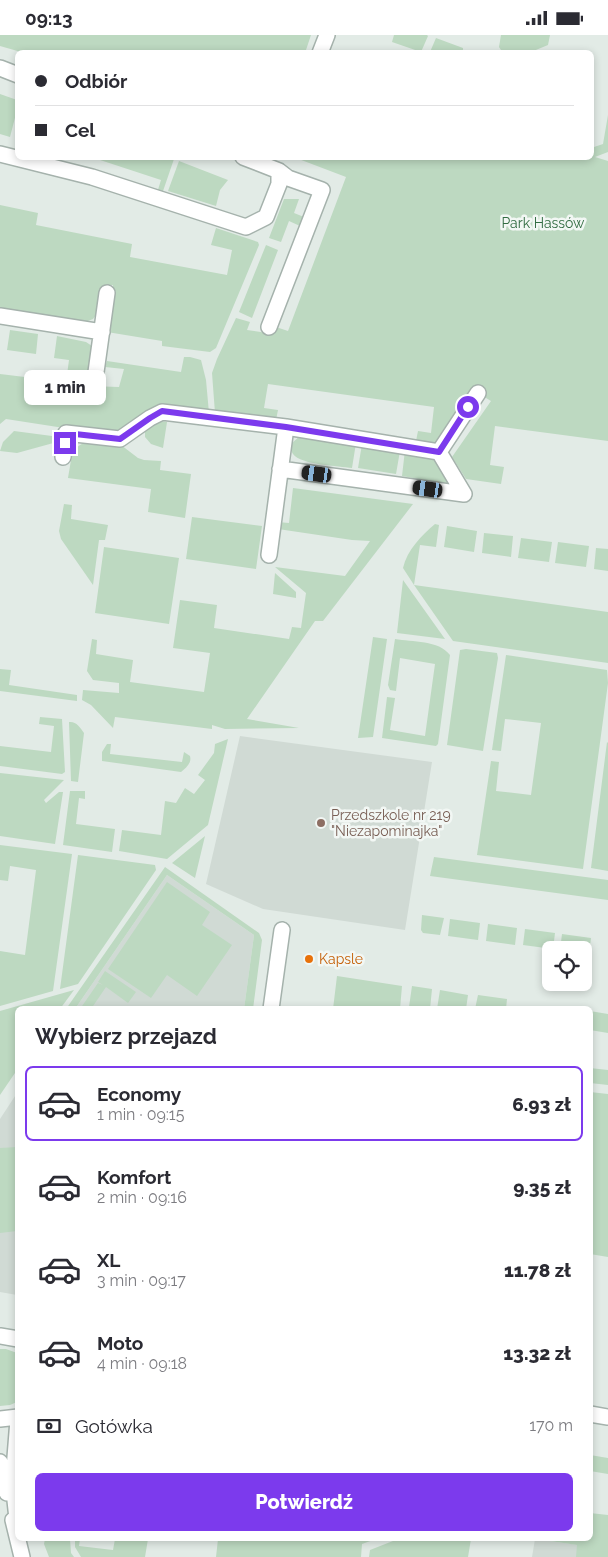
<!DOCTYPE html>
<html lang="pl">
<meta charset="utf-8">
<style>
:root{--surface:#fff;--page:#f2f2f3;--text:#2b2b33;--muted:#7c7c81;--line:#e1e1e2;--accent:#7c3aed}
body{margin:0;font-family:Raleway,sans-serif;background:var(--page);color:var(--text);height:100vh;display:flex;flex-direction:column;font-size:19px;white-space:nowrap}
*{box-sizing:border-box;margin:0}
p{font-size:16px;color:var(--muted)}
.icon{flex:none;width:28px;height:28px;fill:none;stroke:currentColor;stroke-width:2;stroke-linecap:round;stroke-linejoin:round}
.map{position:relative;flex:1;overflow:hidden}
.details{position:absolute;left:15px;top:971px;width:578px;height:535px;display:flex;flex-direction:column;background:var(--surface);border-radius:8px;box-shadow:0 2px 8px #0003}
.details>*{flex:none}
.hud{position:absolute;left:15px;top:15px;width:579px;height:110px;border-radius:8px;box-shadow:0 2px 8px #0003;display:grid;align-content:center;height:110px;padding:0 20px;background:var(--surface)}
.controls{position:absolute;left:542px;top:906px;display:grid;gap:10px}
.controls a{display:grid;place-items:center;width:50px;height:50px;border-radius:8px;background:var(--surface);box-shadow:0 2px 8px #0003;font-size:25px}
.end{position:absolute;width:22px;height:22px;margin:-11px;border:6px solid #7c3aed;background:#fff;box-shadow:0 0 0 2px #fff}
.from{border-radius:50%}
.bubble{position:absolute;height:35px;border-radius:8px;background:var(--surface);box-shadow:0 2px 8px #0003;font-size:16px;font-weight:800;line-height:35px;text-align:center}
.car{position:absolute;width:15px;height:30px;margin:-15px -8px;border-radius:6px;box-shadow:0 0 4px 1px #0007;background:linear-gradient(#222 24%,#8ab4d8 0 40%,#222 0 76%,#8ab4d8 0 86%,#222 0)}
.hud b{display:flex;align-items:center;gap:18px;height:48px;font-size:19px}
.hud b+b{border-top:1px solid var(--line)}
.hud i{width:12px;height:12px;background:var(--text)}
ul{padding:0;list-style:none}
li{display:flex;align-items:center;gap:15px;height:75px;margin:0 10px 8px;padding:0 10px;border:2px solid transparent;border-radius:8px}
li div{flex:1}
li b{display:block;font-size:19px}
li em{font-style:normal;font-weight:800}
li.selected{border-color:var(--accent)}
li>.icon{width:45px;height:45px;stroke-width:1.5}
h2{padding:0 20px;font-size:22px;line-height:60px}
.pay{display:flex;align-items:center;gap:12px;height:55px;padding:0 20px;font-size:19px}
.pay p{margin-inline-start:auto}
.primary-button{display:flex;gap:10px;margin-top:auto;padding:10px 20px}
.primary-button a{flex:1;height:58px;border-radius:8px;background:var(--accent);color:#fff;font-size:20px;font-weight:800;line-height:58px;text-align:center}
.status{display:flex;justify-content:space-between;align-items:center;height:35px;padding:0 25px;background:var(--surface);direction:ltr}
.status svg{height:14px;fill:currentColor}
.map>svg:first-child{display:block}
</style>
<div class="status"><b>09:13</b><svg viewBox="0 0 49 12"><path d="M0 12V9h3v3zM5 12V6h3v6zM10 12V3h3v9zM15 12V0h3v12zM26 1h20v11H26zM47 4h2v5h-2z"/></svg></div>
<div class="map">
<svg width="608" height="1522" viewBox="0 0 608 1522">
<rect width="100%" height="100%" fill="#e2ebe6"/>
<!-- built -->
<path fill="#d0dad4" d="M240,701L432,727L405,895L263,874L206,849Z
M167,840L254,900L244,974H75Z
M17,1058V1260L0,1257V1084Z
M535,1504L608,1514V1522H532Z"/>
<!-- green -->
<path fill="#bdd9c1" d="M0,0H311L305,18L21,17L0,11Z
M394,0H427L428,1L421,17L392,7Z
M501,0H550L548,10L531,17H517L501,15L499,12Z
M436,3L463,13V17H430Z
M0,59L17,65V75L10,102L0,99Z
M608,80V117L595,122L608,126V406L495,391L490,430L504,432L501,449L466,444L452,422L491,366L476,357L437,411L416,406L418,396L431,398L434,372L268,349L264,373L278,375L276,385L215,378L212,338L217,324L236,283L250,287L247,295L274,299L276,292L288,296L346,142L296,123L591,122V113L603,109Z
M101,122H169L174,124L162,159L157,158L161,145L100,125Z
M179,126L228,145L220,155L216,171L168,156Z
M284,164H299L294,178L304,182L300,191L289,186L281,207L269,203Z
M0,170L38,178L36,190L132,209L130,222L227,240L232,215L211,210L216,193L258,207L259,210L216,313L210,317L162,311V306L107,297L113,250H105L100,275L93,284L80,289L0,273Z
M266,210L278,215L252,283L239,277Z
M10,295L38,299L36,319L7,315Z
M57,301L86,307L92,311L89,351L119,352L124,334L105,332L107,326L181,337L184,322H190L201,325L206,345L209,378L169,373L114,399L77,395L6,384L0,389V339L66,347L69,325L54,323Z
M154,385L167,387L163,413L151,409L145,402V394Z
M14,396L52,401L57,407L17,418L0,416L3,407Z
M300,401L356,408L352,433C339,431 301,430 293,419C291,416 291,412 292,408Z
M97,405L121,410L138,423L144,425L161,426L160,435L191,439L185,483L148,477L151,454L68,443C73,419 69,409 97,405Z
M362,409L400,416L396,439L358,433Z
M405,415L434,422L447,440V449L402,441Z
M293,453L413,469L323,586H315L247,684L299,693L225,694L212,690V694L115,682L113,693L91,670L82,665L83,655L119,658V648L93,645L87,636L92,604L97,605L96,619L133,625L130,647L204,657L210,618L173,613L180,565L217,570L214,593L289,604L292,592L301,593L306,558L275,532L345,541L370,506L352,505L278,494L277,487L289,488Z
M64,469L72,470L71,484L108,490L105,505H99L93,550L61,504L59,496Z
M192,482L262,491L256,534L186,524Z
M435,489L439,490L436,512L420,510L414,550L608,577V628L453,606L414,550L403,533C407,515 422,500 435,489Z
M447,491L477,496L474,517L444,512Z
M484,498L513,501L511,522L482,518Z
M521,503L552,507L549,527L518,523Z
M558,507L589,511L586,532L555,528Z
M104,512L179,523L169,589L95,578Z
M596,513L608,514V536L594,534Z
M275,538L296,557V563L273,559Z
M403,545L445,604L397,598Z
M373,602L387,604L373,702L358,703Z
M395,604C412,607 439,605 450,620L438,709L436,711L382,703L387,662L395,663L390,695L425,701L435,629L400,623L396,656L390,655L388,650Z
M466,614L497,618L498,623L483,716L447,710L460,615Z
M506,620L607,635L608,648L583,834L477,820L491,726L499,727L496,756L531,760L541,688L505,684L501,716L492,715Z
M0,634L11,635L9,650L77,660V666L0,656Z
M40,682L62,684L65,737L62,739L0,731V711L51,717L54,691L39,689Z
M69,687C76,686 80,692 84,698L78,747L71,746Z
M228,704L208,790L167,824L119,816L122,795L161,800L165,766L176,768L185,753L194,759L205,745L198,740L214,718L215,709Z
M607,707L608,708V836L591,833Z
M107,709H111L110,719L182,727L184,717L190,721C192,728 186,733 181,737L102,726V717Z
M0,738L64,745L44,765L46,768L59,757H63L55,809L0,801Z
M70,756H85V764L79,763L76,789L115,794L112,817L63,810Z
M205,801L195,843L172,828Z
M0,810L72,819L53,956L0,971V916L25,920L36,835L10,831L8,846L0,845Z
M78,820L155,830L156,835L78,949L60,954Z
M434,822L608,845V865L430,841Z
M165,832L259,898L262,905L253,974H244L254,900L167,840L75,974H66Z
M167,847L210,877L202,890L232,910L197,961L167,940L151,963L108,934Z
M422,880L444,883L440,900L423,898L421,895Z
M450,884L480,888L478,905L448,901Z
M488,889L517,893L515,910L486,906Z
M525,894L555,898L553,914L523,910Z
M562,899L591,903L589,920H584V915H560Z
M105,936L136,957L128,968L106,952L91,974H80L98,948L103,950L98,947Z
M337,941L402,951L400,974H333Z
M412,951L432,954L430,974L409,972Z
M74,955L60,974H18L17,1035L0,1060V976Z
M440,955L468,960L466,974H437Z
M478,960L507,964L506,974H475Z
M590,976L608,979V998L590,995Z
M590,1033L608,1035V1050L590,1048Z
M590,1057L608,1059V1222L590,1219Z
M17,1112V1196L0,1198V1113Z
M0,1314H6L17,1318V1367L10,1370L0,1371Z
M590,1420L608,1423V1439L590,1436Z
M590,1478L608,1480V1522H576L577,1510L537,1504H590Z
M45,1504H70L71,1518L74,1522H49L44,1509Z
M75,1504H80L79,1511L113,1515L115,1504H148L145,1522H81L75,1512Z
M218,1504H376L362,1509L361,1522H216Z
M398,1504H471L468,1522H369L370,1515Z"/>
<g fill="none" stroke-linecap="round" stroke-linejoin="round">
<defs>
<path id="minor" d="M320,18L327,0
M0,33L18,40
M0,119L92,142L246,192L266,182L279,149V136
M243,122L279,136L288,143L322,155L269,292
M0,281L102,297
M96,337L107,258
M439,417L478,358
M63,422L66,398L120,404L150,383L162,377L286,392L439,417L464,459
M280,434L464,459
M269,520L286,392
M271,974L282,895
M0,1301L18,1304
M590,1379L608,1382
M0,1384L18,1382
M18,1385L13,1447L18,1493
M0,1427L7,1458
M13,1485L22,1522"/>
</defs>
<!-- minor casing -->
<use href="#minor" stroke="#a5b2ac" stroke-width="18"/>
<!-- minor -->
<use href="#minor" stroke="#fff" stroke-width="15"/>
</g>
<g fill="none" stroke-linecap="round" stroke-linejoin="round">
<!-- route -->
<path stroke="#7c3aed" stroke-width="6" d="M65,408L66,398L120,404L150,383L162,376L286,392L439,417L468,372"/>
</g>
<!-- markers -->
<circle fill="#8d6e63" stroke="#f2f7f4" stroke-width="2" cx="321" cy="788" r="5"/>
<circle fill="#e8710a" stroke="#f2f7f4" stroke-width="2" cx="309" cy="924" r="5"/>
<g text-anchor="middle" stroke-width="5" stroke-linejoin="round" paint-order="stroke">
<!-- park labels -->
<g font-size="14" fill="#326c42" stroke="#f2f7f4">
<text x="543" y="193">Park Hassów</text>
</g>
<!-- education labels -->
<g font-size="14" fill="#785e54" stroke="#f2f7f4" text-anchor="start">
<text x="331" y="785">Przedszkole nr 219<tspan x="331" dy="16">"Niezapominajka"</tspan></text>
</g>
<!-- food labels -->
<g font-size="14" fill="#c56008" stroke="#f2f7f4" text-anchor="start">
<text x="319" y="929">Kapsle</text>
</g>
</g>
</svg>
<div class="controls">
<a><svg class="icon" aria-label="locate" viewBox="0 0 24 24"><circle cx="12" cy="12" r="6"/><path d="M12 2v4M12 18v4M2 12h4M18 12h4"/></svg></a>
</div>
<i class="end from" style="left:468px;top:372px"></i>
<i class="end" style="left:65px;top:408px"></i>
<div class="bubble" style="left:24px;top:335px;width:82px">1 min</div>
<i class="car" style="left:317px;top:439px;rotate:278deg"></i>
<i class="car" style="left:428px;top:454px;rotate:278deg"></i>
<div class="hud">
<b><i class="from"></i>Odbiór</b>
<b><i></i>Cel</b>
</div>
<section class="details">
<h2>Wybierz przejazd</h2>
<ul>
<li class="selected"><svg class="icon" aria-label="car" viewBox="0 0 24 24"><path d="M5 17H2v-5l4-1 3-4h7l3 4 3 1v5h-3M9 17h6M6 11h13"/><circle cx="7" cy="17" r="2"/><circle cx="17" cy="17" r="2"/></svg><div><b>Economy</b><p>1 min · 09:15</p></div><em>6.93 zł</em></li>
<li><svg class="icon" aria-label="car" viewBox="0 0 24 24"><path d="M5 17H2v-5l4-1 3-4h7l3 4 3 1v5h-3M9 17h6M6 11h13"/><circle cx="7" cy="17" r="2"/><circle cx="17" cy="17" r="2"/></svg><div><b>Komfort</b><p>2 min · 09:16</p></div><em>9.35 zł</em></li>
<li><svg class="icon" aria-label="car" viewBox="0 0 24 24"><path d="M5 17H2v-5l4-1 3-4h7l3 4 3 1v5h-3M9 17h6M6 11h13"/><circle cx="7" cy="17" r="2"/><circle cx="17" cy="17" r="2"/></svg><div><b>XL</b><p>3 min · 09:17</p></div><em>11.78 zł</em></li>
<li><svg class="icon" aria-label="car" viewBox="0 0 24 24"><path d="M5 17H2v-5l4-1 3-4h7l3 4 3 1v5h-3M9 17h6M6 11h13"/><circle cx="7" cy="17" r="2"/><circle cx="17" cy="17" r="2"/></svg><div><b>Moto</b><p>4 min · 09:18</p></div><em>13.32 zł</em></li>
</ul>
<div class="pay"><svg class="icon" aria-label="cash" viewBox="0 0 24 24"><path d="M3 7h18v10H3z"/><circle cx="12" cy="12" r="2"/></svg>Gotówka<p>170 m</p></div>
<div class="primary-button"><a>Potwierdź</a></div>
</section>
</div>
